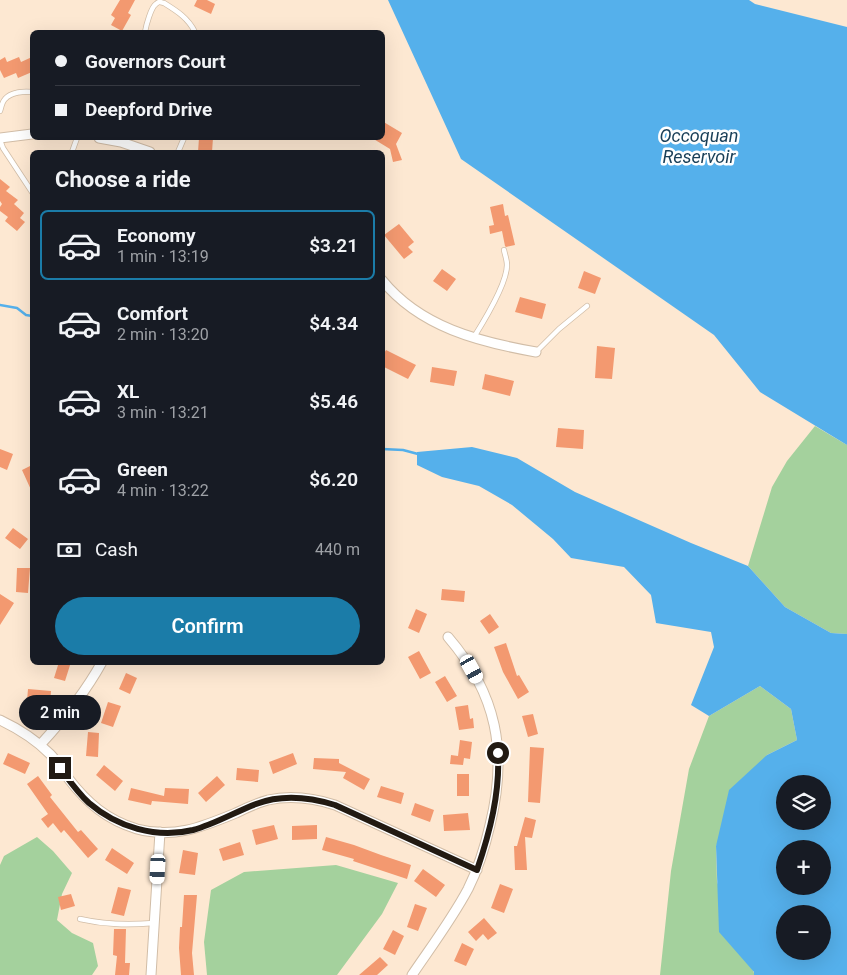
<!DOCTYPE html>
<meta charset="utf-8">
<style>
:root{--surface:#171b24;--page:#242831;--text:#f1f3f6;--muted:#9ea1a6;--line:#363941;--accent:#1b7ca8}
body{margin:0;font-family:Roboto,sans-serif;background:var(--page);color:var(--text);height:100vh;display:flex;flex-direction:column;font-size:19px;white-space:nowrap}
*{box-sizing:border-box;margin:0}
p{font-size:16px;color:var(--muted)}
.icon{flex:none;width:28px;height:28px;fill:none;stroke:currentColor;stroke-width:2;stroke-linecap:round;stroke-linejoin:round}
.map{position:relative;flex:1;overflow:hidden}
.details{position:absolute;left:30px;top:150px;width:355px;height:515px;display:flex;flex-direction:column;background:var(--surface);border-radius:8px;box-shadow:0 5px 20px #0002}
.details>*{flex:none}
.banner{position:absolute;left:30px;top:30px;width:355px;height:110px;border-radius:8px;box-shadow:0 5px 20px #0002;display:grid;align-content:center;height:110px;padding:0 25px;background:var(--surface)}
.tools{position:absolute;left:776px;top:775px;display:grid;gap:10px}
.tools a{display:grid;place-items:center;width:55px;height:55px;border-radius:50%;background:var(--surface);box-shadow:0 5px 20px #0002;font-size:25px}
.end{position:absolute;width:22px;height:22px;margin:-11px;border:6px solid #221a12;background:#fff;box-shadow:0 0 0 2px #fff}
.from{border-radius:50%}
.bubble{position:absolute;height:35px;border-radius:18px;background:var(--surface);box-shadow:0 5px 20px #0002;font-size:16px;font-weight:600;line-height:35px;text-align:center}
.car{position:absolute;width:15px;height:30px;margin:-15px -8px;border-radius:6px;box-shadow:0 0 4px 1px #0007;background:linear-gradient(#fff 24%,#345 0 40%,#fff 0 76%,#345 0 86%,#fff 0)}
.banner b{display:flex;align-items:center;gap:18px;height:48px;font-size:19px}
.banner b+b{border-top:1px solid var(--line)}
.banner i{width:12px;height:12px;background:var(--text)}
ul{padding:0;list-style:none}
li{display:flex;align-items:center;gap:15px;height:70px;margin:0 10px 8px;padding:0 15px;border:2px solid transparent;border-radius:8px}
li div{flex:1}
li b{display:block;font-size:19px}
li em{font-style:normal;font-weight:600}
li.active{border-color:var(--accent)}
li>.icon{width:45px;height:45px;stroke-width:1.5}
h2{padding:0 25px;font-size:22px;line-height:60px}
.pay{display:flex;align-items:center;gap:12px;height:55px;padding:0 25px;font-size:19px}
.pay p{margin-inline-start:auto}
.button{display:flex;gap:10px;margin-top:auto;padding:10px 25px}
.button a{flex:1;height:58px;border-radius:30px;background:var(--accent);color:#fff;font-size:20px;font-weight:600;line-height:58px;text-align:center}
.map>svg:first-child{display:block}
</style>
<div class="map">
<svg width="847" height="975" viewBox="0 0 847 975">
<rect width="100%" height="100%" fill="#fde8d2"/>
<!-- green -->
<path fill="#a4d19d" d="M815,426L847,445V634L831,633L785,607L748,566L772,487L787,461Z
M760,686L791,709L797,740L767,755L716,846L717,882L754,973V975H660L671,871L689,769L709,716Z
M37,837L53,851L72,873L62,894L57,920L72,933L93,943L98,966L92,975H0V865L4,856Z
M336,865L398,883L382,914L337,975H207L204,942L211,890L244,872Z"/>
<!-- water -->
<path fill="#55b0eb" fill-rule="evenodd" d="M388,0H749L755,4L847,27V445L760,392L714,335L461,159Z
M472,447L517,458L575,492L691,543L748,566L785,607L831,633L847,634V975H754V972L719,932L716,846L729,790L767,755L797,740L791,709L760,686L709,716L691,705L714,647L711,632L656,623L651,595L624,567L571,558L553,539L512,505L479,486L442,477L417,465V452ZM785,784H822V821H785ZM785,849H822V886H785ZM785,914H822V951H785Z"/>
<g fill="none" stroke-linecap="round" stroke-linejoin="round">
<!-- stream -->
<path stroke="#55b0eb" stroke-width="2.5" d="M0,305L17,308L26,315L32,316
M382,449L403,450L418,454"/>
</g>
<!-- building -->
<path fill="#f39970" d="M120,0H135L128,13L131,15L122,31L111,25L115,18L111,15Z
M197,0H207L215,4L211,14L194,6Z
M5,57L7,62L19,57L21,62L32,57V72L18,78L16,73L4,78L0,70V60Z
M382,121L402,133L396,144L402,160L393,162L390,149L372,138H382Z
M199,138H213L212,152H198Z
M0,179L10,187L6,191L18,200L14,204L24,213L20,218L25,222L17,231L5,221L8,217L0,211V207L2,204L0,201Z
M503,204L505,216L508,215L515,245L506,247L505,246L502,231L490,234L489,226L494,225L490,207Z
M399,224L414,242L408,247L413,252L404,259L384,235Z
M442,269L456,279L447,291L433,281Z
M584,271L601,278L595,294L578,288Z
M520,297L546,304L542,319L515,312Z
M597,346L615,348L612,379L595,378Z
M386,350L416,365L408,379L382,366V357Z
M432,367L457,371L454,386L430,382Z
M485,374L514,381L510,396L482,389Z
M558,428L584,430L583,449L556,447Z
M0,449L13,454L7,470L0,467Z
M32,465V492L22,470Z
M13,528L28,539L20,549L5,538Z
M17,568H30L28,593L16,592Z
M442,589L465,591L464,602L441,600Z
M0,594L14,603L0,625Z
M416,609L427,614L419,633L408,628Z
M490,614L499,627L489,634L480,621Z
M506,643L517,676L519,675L529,692L518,699L503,672L494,647Z
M419,651L431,673L420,679L408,657Z
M59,662H71L65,681L54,678Z
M126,673L137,678L130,694L119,689Z
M445,676L457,696L447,702L435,682Z
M28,689L51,691L50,703L27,701Z
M108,702L121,706L113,727L101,723Z
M468,705L470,719L473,718L474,728L459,730L455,707Z
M533,714L538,734L528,737L522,716Z
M88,732L99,733L98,757L86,756Z
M460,740L472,742L470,759L464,758L463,765L450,764L451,755L458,756Z
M530,747L544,748L540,803L528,802Z
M8,753L30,763L25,774L3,764Z
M293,753L297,764L273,774L269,762Z
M314,758L339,759V763L370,779L364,790L343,778L346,772L313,769Z
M104,765L123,781L115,791L96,775Z
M237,768L259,770L258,782L236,780Z
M457,774H469V796H457Z
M38,776L52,795L50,797L78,832L81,830L98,849L88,858L64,830L61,833L53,823L48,828L41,819L48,814L27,784Z
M217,776L225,785L206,802L198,793Z
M381,786L404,793L401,804L377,797Z
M131,788L164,796L165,788L189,789L188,804L152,801L151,805L128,800Z
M415,803L434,810L430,822L411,815Z
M468,813L470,830L444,831L443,815Z
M525,817L536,820L532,838L525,837L527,870H515L514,846H517Z
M274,825L278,839L256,845L252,830Z
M317,825V839L292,840V826Z
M326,837L354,845L381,855L411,865L407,879L353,861L354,859L322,850Z
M240,842L244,855L223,861L219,849Z
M112,848L134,863L127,874L105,860Z
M183,850L198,853L195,875L179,873Z
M423,869L445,885L436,897L414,881Z
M500,884L513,889L504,913L491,908Z
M118,887L131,890L124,916L111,913Z
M71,894L75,906L61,910L58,897Z
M184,895H197L192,953L194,975H181L179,948L180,927H182Z
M415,904L427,908L418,931L407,927Z
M484,918L497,933L488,940L483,934L476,941L468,932Z
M114,929H126L125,963H130L129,975H115L117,956L113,955Z
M393,930L404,936L395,955L383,949Z
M462,943L474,949L466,966L454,961Z
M380,957L388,965L377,975H359Z"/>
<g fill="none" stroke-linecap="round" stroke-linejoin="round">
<defs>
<path id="lane" d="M145,32C146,26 151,7 156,4C159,1 160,2 164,3C177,11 188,18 195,32
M0,111C1,108 2,102 5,99C11,92 24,91 32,92
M0,140L3,148L32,192
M72,152L77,138
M178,152L184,138
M474,337C484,321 507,284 507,265C507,260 505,255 504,250
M536,352L559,329L587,306
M80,919C106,925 128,925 154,923"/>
<path id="street" d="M0,138L32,134
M99,138L121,142L150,152
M382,280C420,327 479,342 536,352
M0,720C19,729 35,739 50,754C57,761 62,770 68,778C87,803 107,820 137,829C174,839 202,827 236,813C246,808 257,803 268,800C291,795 313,798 335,805L477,870
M40,745C64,719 85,693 102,662
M151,975L160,832
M412,975C431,947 452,919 468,889C478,869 485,847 490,825C508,752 497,694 448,637"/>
</defs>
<!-- lane casing -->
<use href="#lane" stroke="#d1bda7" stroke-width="6"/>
<!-- street casing -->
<use href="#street" stroke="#d1bda7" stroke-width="11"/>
<!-- lane -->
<use href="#lane" stroke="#fff" stroke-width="4.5"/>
<!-- street -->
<use href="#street" stroke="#fff" stroke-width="9"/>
</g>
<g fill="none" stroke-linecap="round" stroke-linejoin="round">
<!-- route -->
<path stroke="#221a12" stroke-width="6" d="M60,768C69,780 78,793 89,803C117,827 156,839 193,830C215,824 235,812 256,804C282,794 309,797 335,805L477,870C490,832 500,793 498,753"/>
</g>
<g text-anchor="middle" stroke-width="5" stroke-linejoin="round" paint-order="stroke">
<!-- water labels -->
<g font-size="18" font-style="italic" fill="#193f58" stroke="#fff">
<text x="699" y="142">Occoquan<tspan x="699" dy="21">Reservoir</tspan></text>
</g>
</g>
</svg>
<div class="tools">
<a><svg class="icon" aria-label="layers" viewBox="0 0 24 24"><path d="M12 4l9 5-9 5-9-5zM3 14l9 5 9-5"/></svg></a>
<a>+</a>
<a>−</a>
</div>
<i class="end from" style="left:498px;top:753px"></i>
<i class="end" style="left:60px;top:768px"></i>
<div class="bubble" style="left:19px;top:695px;width:82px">2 min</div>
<i class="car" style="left:472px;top:669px;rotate:151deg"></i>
<i class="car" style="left:158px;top:869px;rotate:183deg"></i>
<div class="banner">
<b><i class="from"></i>Governors Court</b>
<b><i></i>Deepford Drive</b>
</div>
<section class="details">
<h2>Choose a ride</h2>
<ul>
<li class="active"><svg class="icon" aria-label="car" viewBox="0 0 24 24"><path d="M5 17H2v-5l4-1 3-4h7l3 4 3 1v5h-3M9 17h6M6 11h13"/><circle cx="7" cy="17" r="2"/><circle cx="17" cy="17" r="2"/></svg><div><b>Economy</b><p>1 min · 13:19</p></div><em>$3.21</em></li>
<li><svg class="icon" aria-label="car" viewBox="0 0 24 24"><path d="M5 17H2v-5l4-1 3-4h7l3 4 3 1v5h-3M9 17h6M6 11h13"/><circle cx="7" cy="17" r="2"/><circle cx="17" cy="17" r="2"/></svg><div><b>Comfort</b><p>2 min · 13:20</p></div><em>$4.34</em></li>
<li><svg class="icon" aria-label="car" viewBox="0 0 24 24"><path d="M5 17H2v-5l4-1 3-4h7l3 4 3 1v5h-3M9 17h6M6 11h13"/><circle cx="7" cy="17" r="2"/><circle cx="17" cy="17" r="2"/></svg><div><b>XL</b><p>3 min · 13:21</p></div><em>$5.46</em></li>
<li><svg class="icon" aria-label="car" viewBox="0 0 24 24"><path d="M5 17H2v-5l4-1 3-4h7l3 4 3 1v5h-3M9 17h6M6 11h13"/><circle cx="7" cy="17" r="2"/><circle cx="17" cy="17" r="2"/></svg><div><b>Green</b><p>4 min · 13:22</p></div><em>$6.20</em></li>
</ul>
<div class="pay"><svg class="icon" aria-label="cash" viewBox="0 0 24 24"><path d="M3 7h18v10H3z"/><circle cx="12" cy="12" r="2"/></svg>Cash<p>440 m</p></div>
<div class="button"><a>Confirm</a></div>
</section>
</div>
